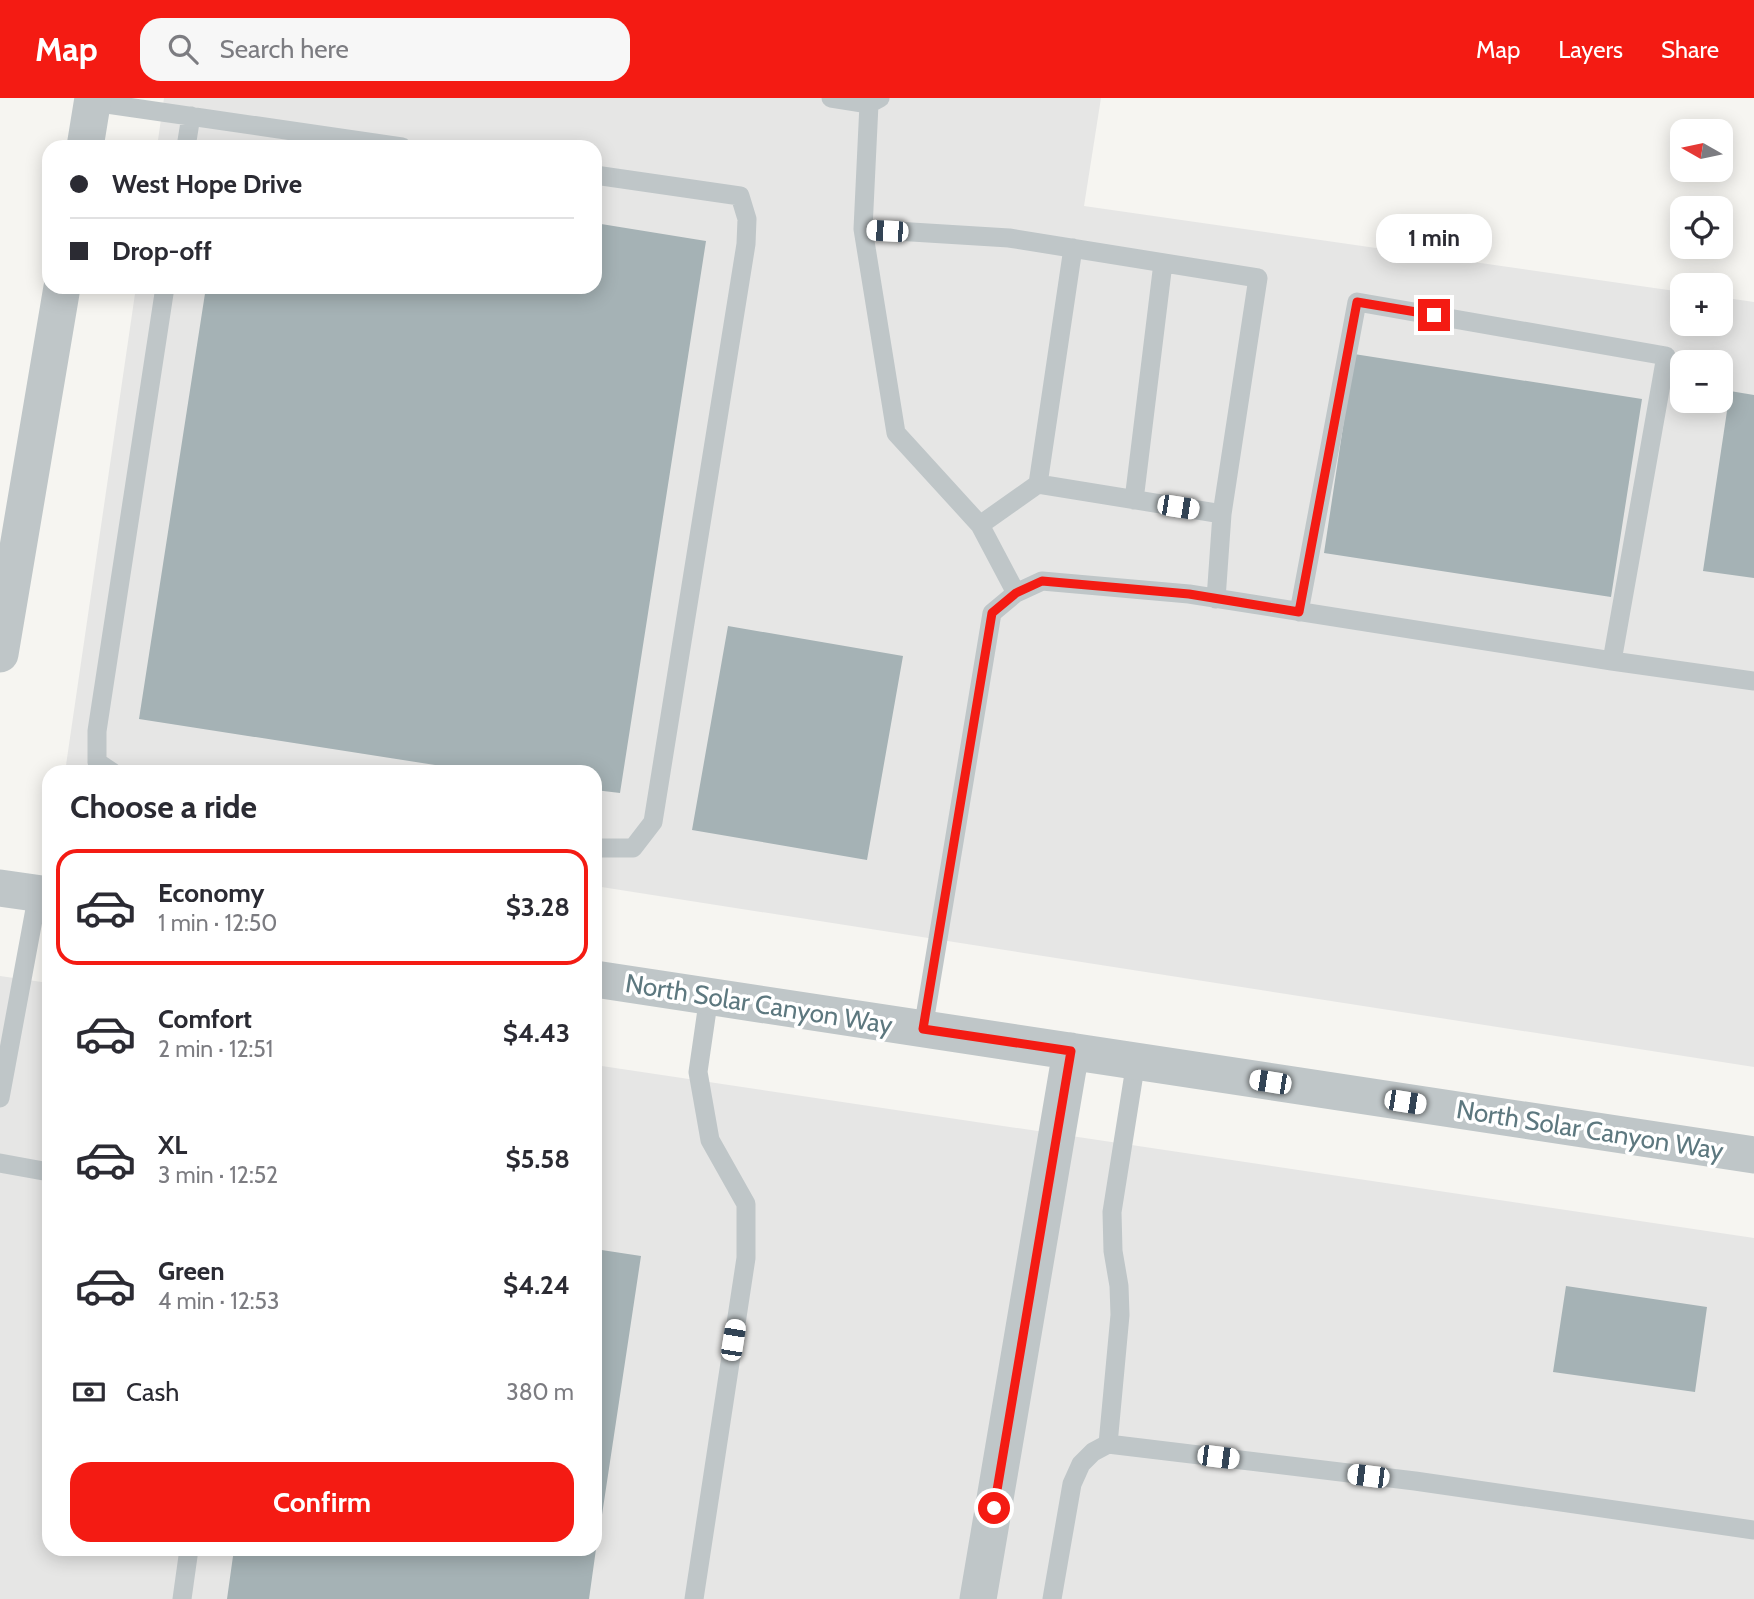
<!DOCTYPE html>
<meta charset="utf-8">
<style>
:root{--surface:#fff;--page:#f7f7f7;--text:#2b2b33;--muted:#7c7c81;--line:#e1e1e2;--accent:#f41b13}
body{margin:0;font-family:Cabin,sans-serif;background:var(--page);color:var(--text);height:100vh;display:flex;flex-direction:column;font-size:26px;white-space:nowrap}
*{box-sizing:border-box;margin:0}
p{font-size:23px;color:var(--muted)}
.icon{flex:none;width:38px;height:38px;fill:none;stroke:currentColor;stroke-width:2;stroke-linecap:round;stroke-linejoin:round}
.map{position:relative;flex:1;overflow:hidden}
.sheet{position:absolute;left:42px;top:667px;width:560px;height:791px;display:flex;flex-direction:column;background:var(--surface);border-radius:21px;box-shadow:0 4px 18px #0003}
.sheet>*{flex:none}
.guide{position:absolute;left:42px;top:42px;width:560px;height:154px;border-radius:21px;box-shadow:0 4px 18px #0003;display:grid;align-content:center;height:154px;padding:0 28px;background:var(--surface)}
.needle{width:46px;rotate:279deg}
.tools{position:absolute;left:1670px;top:21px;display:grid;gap:14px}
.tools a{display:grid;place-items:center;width:63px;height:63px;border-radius:14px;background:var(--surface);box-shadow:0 4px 18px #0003;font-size:35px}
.end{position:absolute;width:32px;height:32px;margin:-16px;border:9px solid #f41b13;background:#fff;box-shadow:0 0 0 4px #fff}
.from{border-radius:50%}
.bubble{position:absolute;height:49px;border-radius:21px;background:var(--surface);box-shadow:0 4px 18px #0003;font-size:23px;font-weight:700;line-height:49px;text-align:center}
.car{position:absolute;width:21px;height:42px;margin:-21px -10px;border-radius:9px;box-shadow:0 0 5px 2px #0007;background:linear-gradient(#fff 24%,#345 0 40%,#fff 0 76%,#345 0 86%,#fff 0)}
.guide b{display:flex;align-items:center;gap:24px;height:66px;font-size:26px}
.guide b+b{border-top:2px solid var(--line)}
.guide i{width:18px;height:18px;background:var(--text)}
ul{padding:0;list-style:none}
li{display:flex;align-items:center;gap:21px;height:116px;margin:0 14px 10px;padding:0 14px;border:4px solid transparent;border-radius:21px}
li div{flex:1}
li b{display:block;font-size:26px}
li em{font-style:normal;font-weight:700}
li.selected{border-color:var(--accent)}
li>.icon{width:63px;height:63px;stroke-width:1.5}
h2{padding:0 28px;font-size:32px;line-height:84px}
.pay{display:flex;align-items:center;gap:18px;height:77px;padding:0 28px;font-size:26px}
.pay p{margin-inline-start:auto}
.button{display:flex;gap:14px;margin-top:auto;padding:14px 28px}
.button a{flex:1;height:80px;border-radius:21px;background:var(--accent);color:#fff;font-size:28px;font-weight:700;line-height:80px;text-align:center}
header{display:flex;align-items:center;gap:42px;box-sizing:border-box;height:98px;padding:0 35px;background:var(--accent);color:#fff}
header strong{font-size:33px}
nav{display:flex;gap:38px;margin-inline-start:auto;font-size:24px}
.search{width:490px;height:63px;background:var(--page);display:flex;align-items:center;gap:18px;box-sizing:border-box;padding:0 24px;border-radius:21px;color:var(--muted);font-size:26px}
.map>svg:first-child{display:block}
</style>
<header>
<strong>Map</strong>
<div class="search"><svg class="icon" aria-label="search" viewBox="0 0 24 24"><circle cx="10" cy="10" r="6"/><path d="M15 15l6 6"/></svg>Search here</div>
<nav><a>Map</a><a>Layers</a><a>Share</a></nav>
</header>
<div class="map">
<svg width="1754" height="1501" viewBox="0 0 1754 1501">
<rect width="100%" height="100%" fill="#f6f5f1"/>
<!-- built -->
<path fill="#e6e6e5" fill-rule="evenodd" d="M164,0H1101L1084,108L1682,194V226H1720V199L1754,204V969L595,788V674H65L136,189H595V49H157ZM1682,264H1720V303H1682Z
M0,878L49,885V1451H595V967L1754,1140V1501H0Z"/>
<!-- building -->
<path fill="#a5b2b5" d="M595,125L706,143L620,695L595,692V674H480L139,621L206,189H595Z
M1354,256L1642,301L1611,499L1324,455Z
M1730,293L1754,297V480L1703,473Z
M728,528L903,558L867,762L692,732Z
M595,1151L641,1158L597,1450H595Z
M1566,1188L1707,1209L1695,1294L1553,1274Z
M234,1451H596L589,1501H227Z"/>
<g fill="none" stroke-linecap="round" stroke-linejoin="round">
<!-- lane -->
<path stroke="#bfc6c8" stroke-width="19" d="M831,0L869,6
M93,4L402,49
M186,49L191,18
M595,77L740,98L747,121L746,146L653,724L633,750H595
M863,131L1009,140L1258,180L1222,416L1038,386L980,427L896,335L863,131L869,6L880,0
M1038,386L1073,150
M1134,402L1163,165
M980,427L1016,495
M1216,501L1222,416
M1299,514L1357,204L1666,258L1612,563
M112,674L97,664V633L165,189
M923,931L992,515L1016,495L1042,483L1189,496L1612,563L1754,583
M0,1000L38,795
M0,1065L49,1074
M1108,1346L1120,1217L1119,1188L1113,1153L1112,1114L1136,963
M182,1501L189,1451
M694,1501L746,1160V1106L710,1042L698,974L709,898
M1052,1501L1072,1386L1081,1366L1093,1354L1108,1346L1415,1383L1754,1432"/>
<!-- street -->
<path stroke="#bfc6c8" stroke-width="37" d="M85,49L93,0
M0,556L62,189
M0,790L49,797
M595,881L1754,1057
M978,1501L1071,953"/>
</g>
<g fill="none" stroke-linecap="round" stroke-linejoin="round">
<!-- route -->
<path stroke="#f41b13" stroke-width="9" d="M994,1410L1071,953L923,931L992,515L1016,495L1042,483L1189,496L1299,514L1357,204L1434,217"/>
</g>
<g text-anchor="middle" stroke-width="7" stroke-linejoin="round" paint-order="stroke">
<!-- street labels -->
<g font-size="26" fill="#5d787f" stroke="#fff">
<text transform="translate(759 906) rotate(9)" y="9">North Solar Canyon Way</text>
<text transform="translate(1590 1032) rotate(9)" y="9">North Solar Canyon Way</text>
</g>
</g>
</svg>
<div class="tools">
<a><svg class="needle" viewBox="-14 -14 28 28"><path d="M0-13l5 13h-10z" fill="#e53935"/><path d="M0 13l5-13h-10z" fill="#7c7c81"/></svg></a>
<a><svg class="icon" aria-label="locate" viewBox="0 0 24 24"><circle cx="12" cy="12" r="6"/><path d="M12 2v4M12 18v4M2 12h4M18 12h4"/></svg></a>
<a>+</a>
<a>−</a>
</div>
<i class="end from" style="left:994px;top:1410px"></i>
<i class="end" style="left:1434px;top:217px"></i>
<div class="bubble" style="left:1376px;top:116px;width:116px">1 min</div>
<i class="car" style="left:887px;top:133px;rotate:273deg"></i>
<i class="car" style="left:1178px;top:409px;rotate:99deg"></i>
<i class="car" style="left:1270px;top:984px;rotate:279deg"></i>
<i class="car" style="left:1405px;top:1004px;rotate:99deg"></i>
<i class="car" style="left:733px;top:1242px;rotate:9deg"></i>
<i class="car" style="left:1218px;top:1359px;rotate:97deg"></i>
<i class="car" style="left:1368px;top:1378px;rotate:277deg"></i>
<div class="guide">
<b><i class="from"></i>West Hope Drive</b>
<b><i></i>Drop-off</b>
</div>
<section class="sheet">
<h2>Choose a ride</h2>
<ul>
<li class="selected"><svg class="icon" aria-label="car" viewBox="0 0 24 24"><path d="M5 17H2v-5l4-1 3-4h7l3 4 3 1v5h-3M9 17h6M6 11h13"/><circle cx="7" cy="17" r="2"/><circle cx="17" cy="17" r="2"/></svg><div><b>Economy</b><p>1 min · 12:50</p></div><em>$3.28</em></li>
<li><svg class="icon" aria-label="car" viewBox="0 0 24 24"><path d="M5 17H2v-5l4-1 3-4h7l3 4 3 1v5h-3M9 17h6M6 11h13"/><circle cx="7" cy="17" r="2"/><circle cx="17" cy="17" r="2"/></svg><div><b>Comfort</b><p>2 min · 12:51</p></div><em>$4.43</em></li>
<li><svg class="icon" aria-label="car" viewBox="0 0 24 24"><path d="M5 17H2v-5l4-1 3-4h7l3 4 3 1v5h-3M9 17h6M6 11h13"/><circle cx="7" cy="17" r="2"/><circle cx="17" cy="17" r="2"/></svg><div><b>XL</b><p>3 min · 12:52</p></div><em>$5.58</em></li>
<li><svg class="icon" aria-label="car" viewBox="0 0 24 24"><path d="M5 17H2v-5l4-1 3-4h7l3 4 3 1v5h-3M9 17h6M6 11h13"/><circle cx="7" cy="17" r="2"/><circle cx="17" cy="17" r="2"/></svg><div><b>Green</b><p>4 min · 12:53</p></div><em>$4.24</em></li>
</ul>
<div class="pay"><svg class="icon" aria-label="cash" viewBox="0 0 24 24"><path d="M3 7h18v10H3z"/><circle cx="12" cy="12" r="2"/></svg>Cash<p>380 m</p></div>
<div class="button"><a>Confirm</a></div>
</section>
</div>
